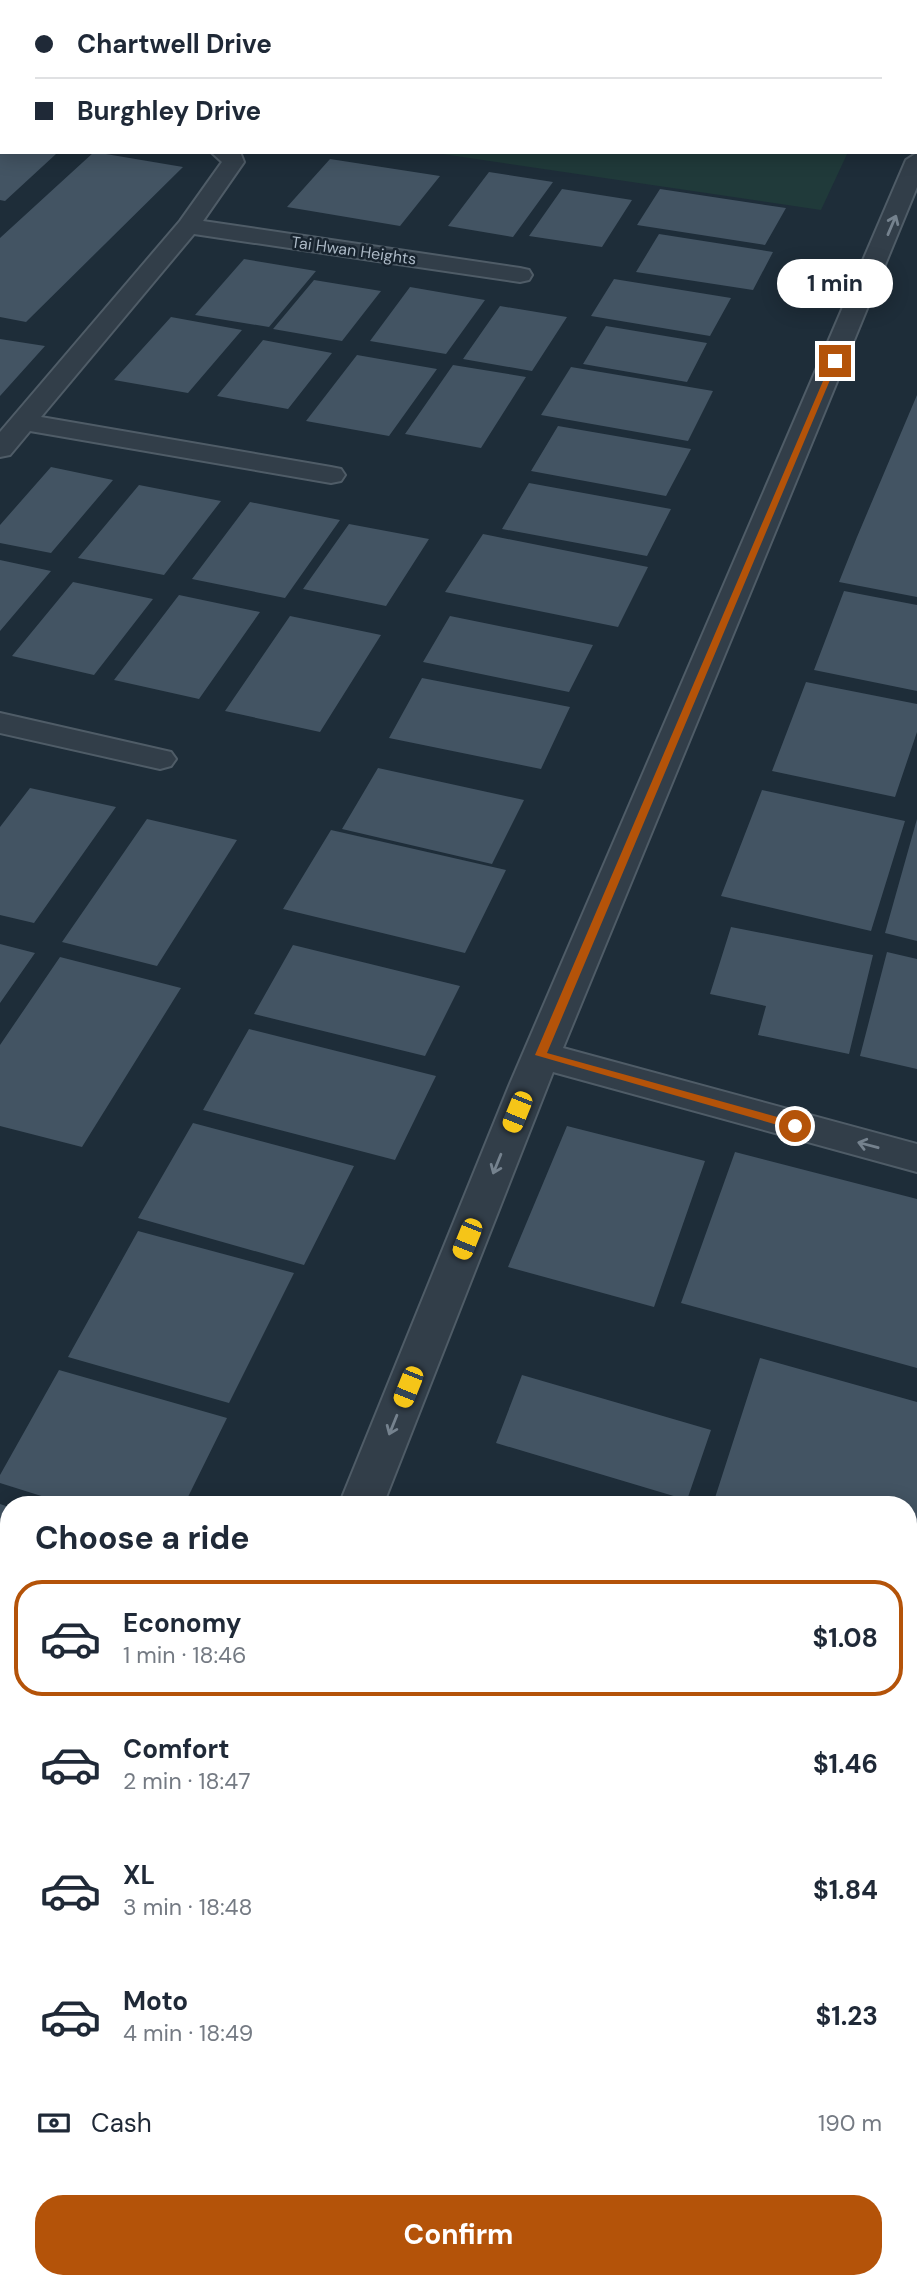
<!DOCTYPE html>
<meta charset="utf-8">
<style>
:root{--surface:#fff;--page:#f6f6f7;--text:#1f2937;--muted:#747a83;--line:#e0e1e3;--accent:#b45309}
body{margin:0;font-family:"DM Sans",sans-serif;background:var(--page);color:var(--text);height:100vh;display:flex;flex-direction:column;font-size:26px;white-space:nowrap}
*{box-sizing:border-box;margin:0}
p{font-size:23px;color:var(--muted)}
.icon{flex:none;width:38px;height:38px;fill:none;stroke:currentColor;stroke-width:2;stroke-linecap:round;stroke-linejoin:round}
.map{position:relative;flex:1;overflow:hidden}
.drawer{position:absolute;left:0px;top:1496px;width:917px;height:793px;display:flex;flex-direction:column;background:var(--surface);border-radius:28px 28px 0 0;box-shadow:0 4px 18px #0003}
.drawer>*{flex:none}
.hud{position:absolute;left:0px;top:0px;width:917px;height:154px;box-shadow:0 4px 18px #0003;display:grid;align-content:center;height:154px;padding:0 35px;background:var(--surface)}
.end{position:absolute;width:32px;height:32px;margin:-16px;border:9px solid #b45309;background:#fff;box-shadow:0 0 0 4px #fff}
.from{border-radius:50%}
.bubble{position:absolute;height:49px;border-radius:24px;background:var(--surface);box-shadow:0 4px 18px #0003;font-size:23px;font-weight:700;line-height:49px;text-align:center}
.car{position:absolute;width:21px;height:42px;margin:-21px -10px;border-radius:9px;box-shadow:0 0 5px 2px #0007;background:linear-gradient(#f5c518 24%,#345 0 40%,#f5c518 0 76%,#345 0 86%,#f5c518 0)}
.hud b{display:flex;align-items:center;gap:24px;height:66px;font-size:26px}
.hud b+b{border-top:2px solid var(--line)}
.hud i{width:18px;height:18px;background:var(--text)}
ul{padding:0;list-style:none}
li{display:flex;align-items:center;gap:21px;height:116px;margin:0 14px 10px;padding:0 21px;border:4px solid transparent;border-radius:28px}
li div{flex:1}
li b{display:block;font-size:26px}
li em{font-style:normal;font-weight:700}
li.current{border-color:var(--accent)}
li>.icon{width:63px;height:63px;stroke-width:1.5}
h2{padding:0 35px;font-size:32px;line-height:84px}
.pay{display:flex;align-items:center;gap:18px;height:77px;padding:0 35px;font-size:26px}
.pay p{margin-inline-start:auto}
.action{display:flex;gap:14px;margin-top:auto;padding:14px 35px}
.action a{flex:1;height:80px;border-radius:28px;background:var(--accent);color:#fff;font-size:28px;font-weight:700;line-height:80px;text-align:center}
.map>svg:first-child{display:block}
</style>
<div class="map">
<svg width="917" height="2288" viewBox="0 0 917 2288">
<rect width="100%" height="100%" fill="#1e2d39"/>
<!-- green -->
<path fill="#203a3a" d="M0,0H393L395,2H2V88Z
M429,152H848L821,210Z"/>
<!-- building -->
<path fill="#435463" d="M0,152H47L56,154L5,201L0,200Z
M94,152L183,167L26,322L0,317V238Z
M330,159L440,176L400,226L287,207Z
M489,172L553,182L513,237L448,226Z
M562,189L632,200L602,247L529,236Z
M660,189L786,208L765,245L637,225Z
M659,234L773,252L753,290L636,272Z
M244,259L316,271L269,327L195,315Z
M614,279L731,298L710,336L591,316Z
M314,280L381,291L342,341L273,329Z
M410,287L485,300L446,354L370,341Z
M500,306L567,317L532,371L463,359Z
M171,317L242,330L188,393L114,380Z
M606,326L707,343L687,382L583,364Z
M0,339L45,346L0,396Z
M263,340L332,353L288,409L217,396Z
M357,355L437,369L389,436L306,421Z
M453,365L526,377L481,448L405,434Z
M571,367L713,391L688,441L541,415Z
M917,395V597L839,582L857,537Z
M558,426L691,449L666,496L531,471Z
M51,467L113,480L51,553L0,543V525Z
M529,483L671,509L647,556L502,529Z
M139,485L221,501L164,575L78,558Z
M250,502L340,520L285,598L192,579Z
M349,524L429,539L386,606L303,589Z
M483,534L648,567L618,627L445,592Z
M0,560L51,571L0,631Z
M73,582L153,599L94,675L12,656Z
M844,591L917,605V691L814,670Z
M179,595L260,612L199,699L114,680Z
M290,616L381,635L320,732L225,711Z
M450,616L593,645L569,692L423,662Z
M422,678L570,707L541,769L389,738Z
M806,682L917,704V732L895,797L772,771Z
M378,768L524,800L492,864L342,829Z
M30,788L116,807L34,923L0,915V827Z
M762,790L905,821L871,931L721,896Z
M147,819L237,840L157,966L62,942Z
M917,819V941L885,933Z
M331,830L506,870L465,953L283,909Z
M731,927L873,955L849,1054L758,1035L766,1006L710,994Z
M0,944L35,953L0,1003Z
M293,945L460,986L425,1056L254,1014Z
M887,952L917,959V1069L860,1056Z
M60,957L181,988L82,1147L0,1126V1045Z
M249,1029L436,1076L395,1160L203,1110Z
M193,1123L354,1166L304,1265L138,1218Z
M567,1126L705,1161L654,1307L508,1267Z
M735,1152L917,1199V1368L681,1303Z
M138,1231L294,1273L229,1403L68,1357Z
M760,1358L917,1402V1565L908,1562V1505L713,1504Z
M59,1370L227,1418L184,1505H70L0,1483V1475Z
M522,1375L711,1430L687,1500L496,1443Z
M0,1504L9,1507V1678L0,1675Z
M0,1694L9,1697V1846L0,1864Z
M908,2193L917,2209V2288H593L589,2280H908Z
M23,2280H514L517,2288H7Z"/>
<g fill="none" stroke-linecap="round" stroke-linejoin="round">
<defs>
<path id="minor" d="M632,0H654L655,2H633Z
M737,0H767L736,2Z
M0,108H2V122H0Z
M211,152H240L244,162L203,221L520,268L529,270L532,275L529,280L520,282L194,234L41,417L331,467L341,469L345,475L341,481L331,483L30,431L10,455L0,457V432L180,221L222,162Z
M917,153V187L563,1048L917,1144V1172L553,1072L383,1505H339L509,1086L906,160Z
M0,713L171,752L176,759L171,766L160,769L0,733Z
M9,2061V2116L0,2120V2065Z"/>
</defs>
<!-- minor casing -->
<use href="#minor" stroke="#4f5c67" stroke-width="4"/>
<!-- minor -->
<use href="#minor" fill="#323e49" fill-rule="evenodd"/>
</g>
<!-- one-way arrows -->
<defs><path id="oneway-shaft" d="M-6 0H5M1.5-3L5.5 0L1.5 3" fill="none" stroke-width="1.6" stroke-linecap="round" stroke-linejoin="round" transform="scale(1.75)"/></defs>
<g stroke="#75828e">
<use href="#oneway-shaft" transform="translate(892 225) rotate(-67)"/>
<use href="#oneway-shaft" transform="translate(868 1145) rotate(-165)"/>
<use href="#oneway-shaft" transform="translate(497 1164) rotate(112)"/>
<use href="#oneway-shaft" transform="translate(393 1425) rotate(112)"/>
</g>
<!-- route -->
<path fill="#b45309" d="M832,360L838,361L547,1053L799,1123L801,1126L795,1130L535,1055Z"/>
<g text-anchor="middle" stroke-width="5" stroke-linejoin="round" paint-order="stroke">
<!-- far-street labels -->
<g font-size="16" fill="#acb9c6" stroke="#17232e">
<text transform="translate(354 250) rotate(8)" y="6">Tai Hwan Heights</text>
</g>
</g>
</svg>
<i class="end from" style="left:795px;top:1126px"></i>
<i class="end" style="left:835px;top:361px"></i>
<div class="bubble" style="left:777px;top:259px;width:116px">1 min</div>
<i class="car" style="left:517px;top:1112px;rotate:202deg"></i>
<i class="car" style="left:467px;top:1239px;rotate:202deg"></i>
<i class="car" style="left:408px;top:1387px;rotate:202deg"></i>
<div class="hud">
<b><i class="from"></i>Chartwell Drive</b>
<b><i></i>Burghley Drive</b>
</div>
<section class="drawer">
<h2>Choose a ride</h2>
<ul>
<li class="current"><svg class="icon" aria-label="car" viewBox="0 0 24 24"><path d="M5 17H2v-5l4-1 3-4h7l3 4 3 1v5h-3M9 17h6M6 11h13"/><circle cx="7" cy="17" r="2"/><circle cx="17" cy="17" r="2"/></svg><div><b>Economy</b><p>1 min · 18:46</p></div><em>$1.08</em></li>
<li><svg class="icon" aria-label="car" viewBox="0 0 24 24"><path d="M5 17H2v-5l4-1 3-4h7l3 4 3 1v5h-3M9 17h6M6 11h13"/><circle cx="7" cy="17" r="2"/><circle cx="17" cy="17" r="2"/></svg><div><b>Comfort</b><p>2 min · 18:47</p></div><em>$1.46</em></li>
<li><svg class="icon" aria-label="car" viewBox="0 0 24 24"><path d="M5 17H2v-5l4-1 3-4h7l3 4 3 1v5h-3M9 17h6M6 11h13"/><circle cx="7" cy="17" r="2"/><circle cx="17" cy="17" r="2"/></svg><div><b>XL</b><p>3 min · 18:48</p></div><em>$1.84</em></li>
<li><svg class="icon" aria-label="car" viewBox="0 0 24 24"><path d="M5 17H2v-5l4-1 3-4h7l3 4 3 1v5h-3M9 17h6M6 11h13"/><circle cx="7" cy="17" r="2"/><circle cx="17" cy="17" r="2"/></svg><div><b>Moto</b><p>4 min · 18:49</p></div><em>$1.23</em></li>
</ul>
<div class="pay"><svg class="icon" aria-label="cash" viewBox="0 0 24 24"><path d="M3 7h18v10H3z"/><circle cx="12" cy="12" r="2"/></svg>Cash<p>190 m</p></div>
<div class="action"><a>Confirm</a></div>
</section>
</div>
